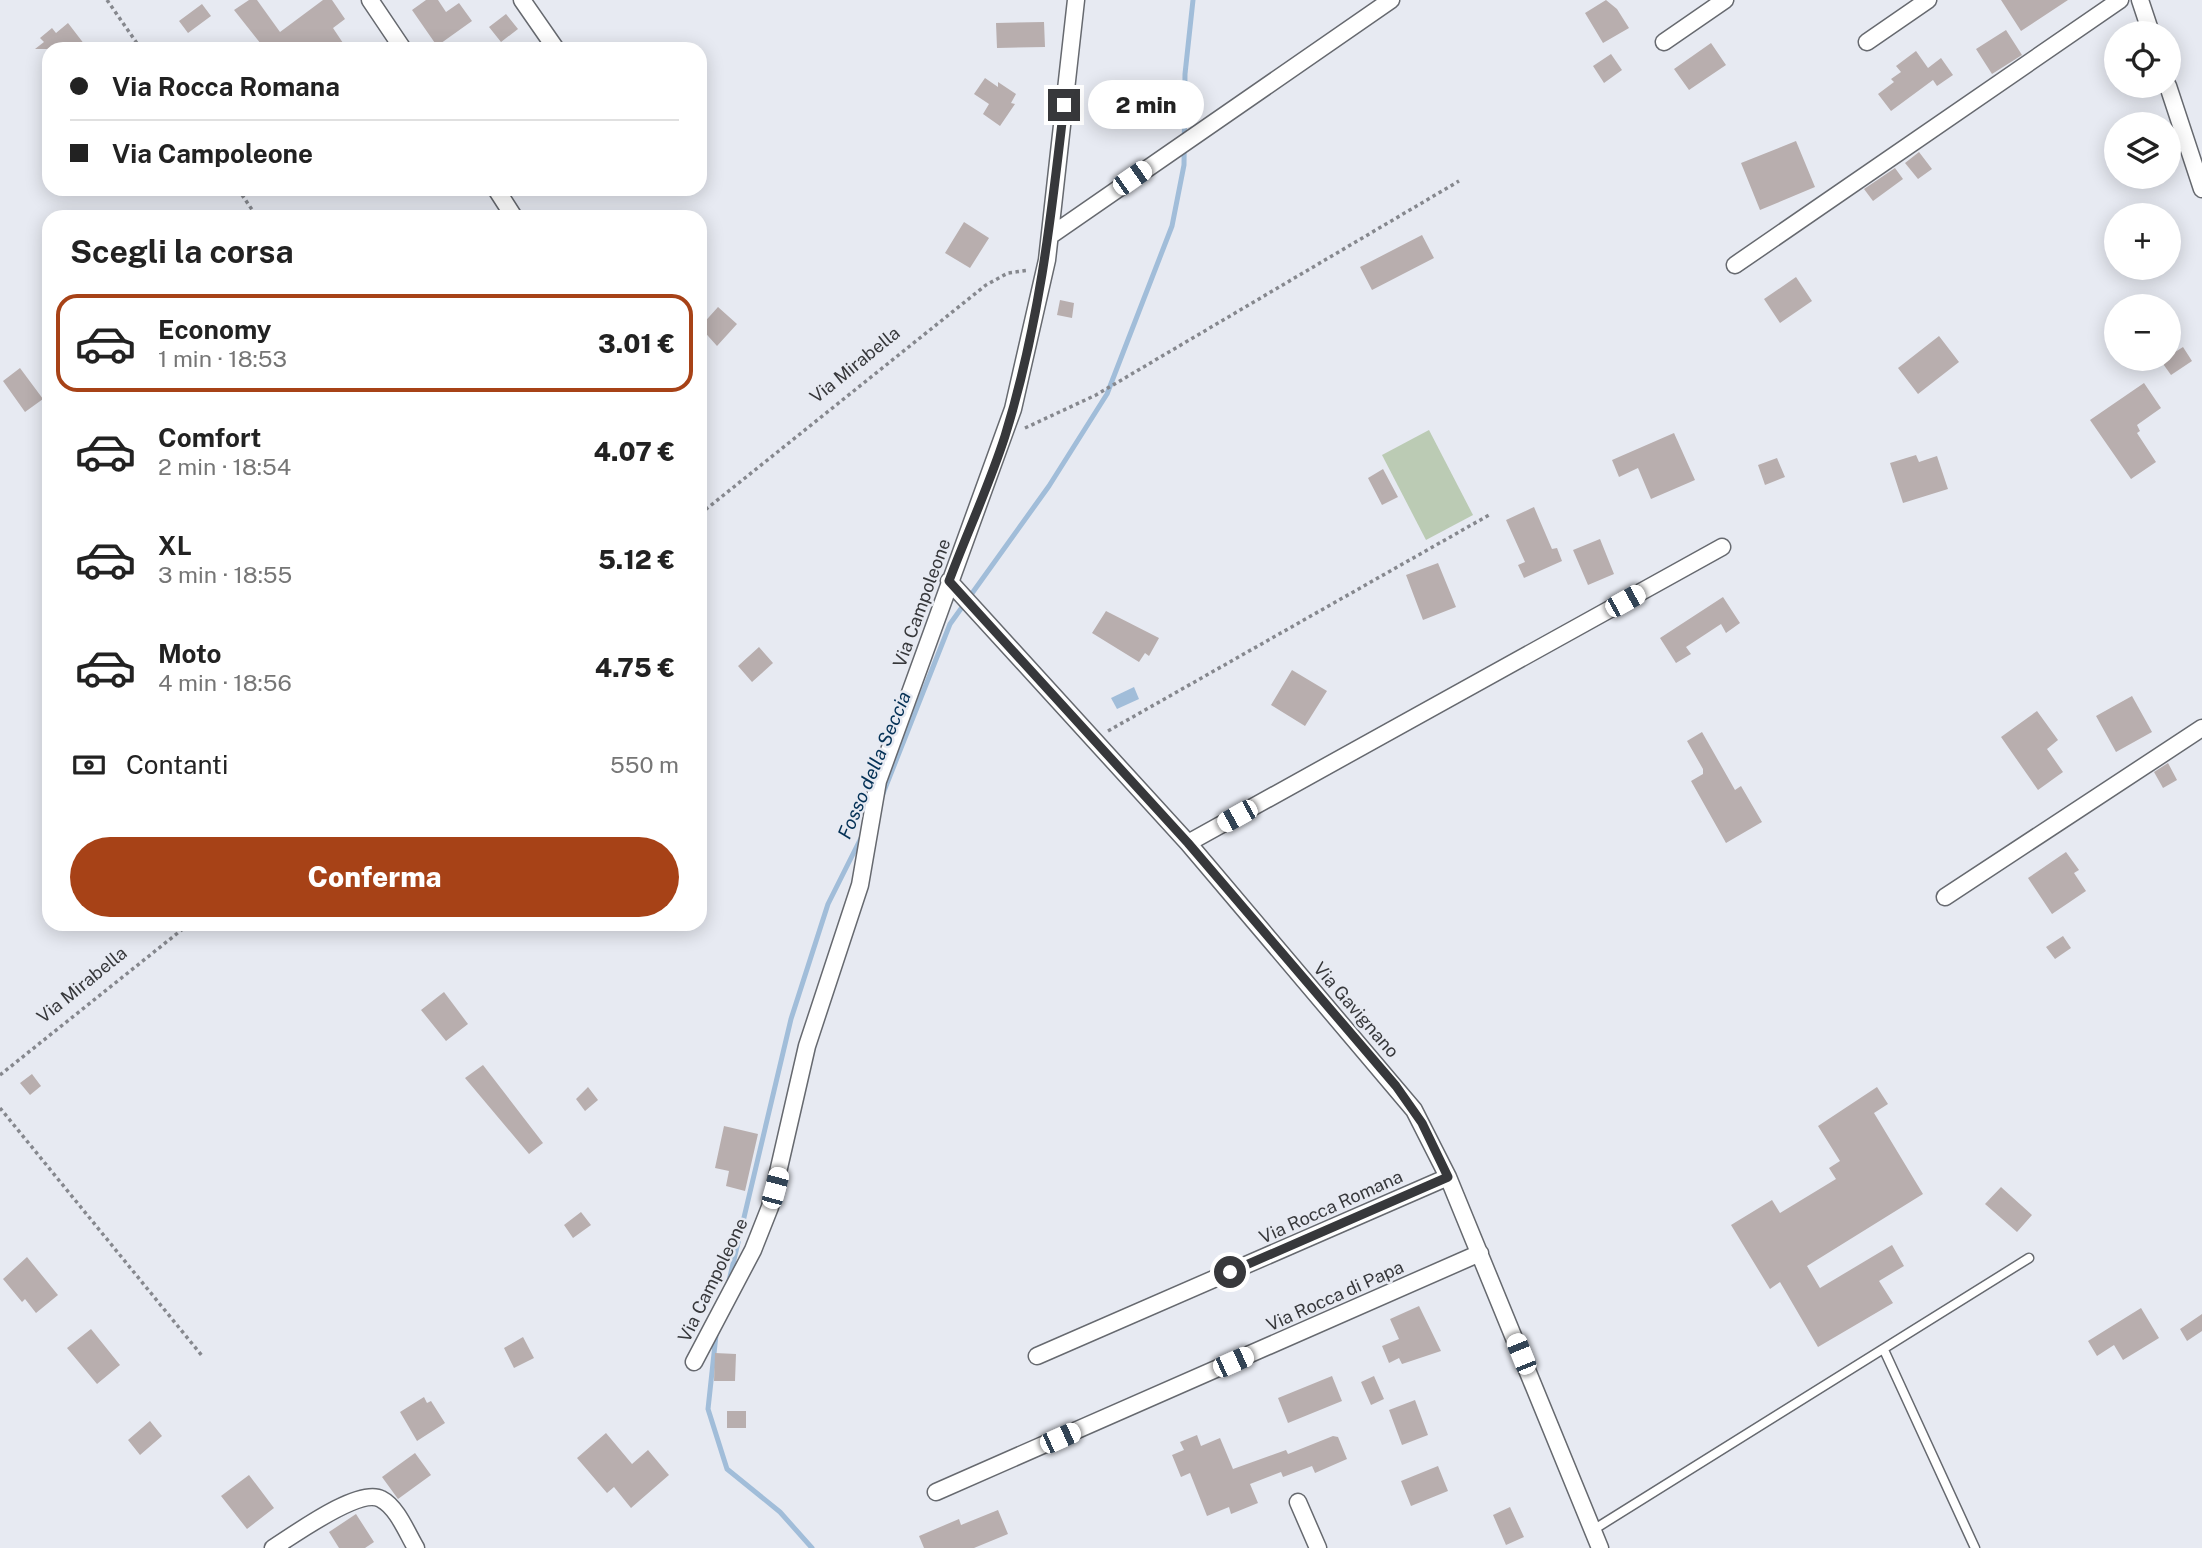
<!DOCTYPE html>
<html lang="it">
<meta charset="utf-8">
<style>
:root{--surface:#fff;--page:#f6f6f6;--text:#222;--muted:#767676;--line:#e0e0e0;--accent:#a74217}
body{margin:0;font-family:"Public Sans",sans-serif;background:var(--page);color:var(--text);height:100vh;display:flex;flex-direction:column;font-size:26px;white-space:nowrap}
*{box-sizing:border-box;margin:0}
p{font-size:23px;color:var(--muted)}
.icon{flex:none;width:38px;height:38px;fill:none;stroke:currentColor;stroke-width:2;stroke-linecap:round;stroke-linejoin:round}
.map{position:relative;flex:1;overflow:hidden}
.details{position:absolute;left:42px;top:210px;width:665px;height:721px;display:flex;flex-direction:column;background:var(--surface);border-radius:21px;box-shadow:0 4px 18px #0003}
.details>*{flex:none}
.hud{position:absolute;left:42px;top:42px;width:665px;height:154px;border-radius:21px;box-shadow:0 4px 18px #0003;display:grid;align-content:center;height:154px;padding:0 28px;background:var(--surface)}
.buttons{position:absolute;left:2104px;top:21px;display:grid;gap:14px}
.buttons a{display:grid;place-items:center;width:77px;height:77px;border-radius:50%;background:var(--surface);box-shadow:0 4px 18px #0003;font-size:35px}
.end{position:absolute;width:32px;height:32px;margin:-16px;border:9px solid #37383b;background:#fff;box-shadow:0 0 0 4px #fff}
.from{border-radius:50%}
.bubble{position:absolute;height:49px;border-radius:24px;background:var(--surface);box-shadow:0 4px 18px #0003;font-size:23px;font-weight:800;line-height:49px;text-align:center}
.car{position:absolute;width:21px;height:42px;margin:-21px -10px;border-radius:9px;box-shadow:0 0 5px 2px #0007;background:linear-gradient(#fff 24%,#345 0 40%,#fff 0 76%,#345 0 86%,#fff 0)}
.hud b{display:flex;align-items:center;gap:24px;height:66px;font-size:26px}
.hud b+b{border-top:2px solid var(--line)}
.hud i{width:18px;height:18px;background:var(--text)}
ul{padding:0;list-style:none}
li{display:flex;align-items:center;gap:21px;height:98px;margin:0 14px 10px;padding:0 14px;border:4px solid transparent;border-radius:21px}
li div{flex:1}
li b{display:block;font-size:26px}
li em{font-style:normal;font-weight:800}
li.active{border-color:var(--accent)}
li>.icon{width:63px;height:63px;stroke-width:1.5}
h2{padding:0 28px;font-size:32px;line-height:84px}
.pay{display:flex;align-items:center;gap:18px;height:77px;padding:0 28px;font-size:26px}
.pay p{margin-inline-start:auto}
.cta{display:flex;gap:14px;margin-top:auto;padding:14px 28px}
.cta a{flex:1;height:80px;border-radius:42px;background:var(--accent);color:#fff;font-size:28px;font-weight:800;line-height:80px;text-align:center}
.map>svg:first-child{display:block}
</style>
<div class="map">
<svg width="2202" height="1548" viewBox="0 0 2202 1548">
<rect width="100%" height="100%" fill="#e7eaf2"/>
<!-- green -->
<path fill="#bbcbb4" d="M1429,430L1473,515L1426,540L1382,455Z"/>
<!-- water -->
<path fill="#a1bdd9" d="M1134,687L1139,699L1117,709L1111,698Z"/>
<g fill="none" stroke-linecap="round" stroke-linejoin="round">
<!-- stream -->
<path stroke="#a1bdd9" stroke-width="5" d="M882,796L950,624L1049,486L1107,394L1172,226L1184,165L1185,74L1193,0
M728,1285L791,1019L828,904L862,836
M716,1335L708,1409L727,1469L780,1512L812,1548"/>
</g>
<!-- building -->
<path fill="#b8aeae" d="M249,0H257L280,32L323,0H332L345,19L333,28L347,49H265L234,10Z
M426,0H438L446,12L459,3L472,21L437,46L412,10Z
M1606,0L1617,9L1629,28L1603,43L1585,13Z
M2001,0H2068L2021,31Z
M202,4L211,16L188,33L179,21Z
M506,14L518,29L501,42L489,27Z
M1044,22L1045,47L997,48L996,23Z
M68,23L88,49H35L44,42L40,38L52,28L56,33Z
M2006,30L2022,55L1992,74L1976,49Z
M1711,43L1726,65L1689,90L1674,69Z
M1916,51L1928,68L1941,58L1953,75L1937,86L1933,80L1891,111L1878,94L1894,82L1891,79L1901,72L1896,66Z
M1611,54L1622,70L1604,83L1593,66Z
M985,78L998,87V82L1016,94L1011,103L1015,104L1000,126L983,114L989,104L974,94Z
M1796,141L1815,187L1760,210L1741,163Z
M1919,152L1932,169L1918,179L1905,163Z
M1895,168L1903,179L1873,201L1864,189Z
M964,222L989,238L970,268L945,253Z
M1422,235L1434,258L1372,290L1360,267Z
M1796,277L1812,301L1780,323L1764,299Z
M1060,300L1074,303L1072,318L1057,315Z
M718,307L737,324L717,346L700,327Z
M1939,336L1959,362L1918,394L1898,368Z
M2183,347L2192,361L2171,375L2161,361Z
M20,368L43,399L25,412L3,381Z
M2144,383L2161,408L2137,425L2140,431L2137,433L2156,462L2131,479L2090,420Z
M1674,433L1695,480L1651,499L1638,468L1619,477L1612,460Z
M1916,455L1919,462L1937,456L1948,489L1903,503L1890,463Z
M1777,458L1785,477L1765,485L1758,465Z
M1383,469L1398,497L1382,505L1368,478Z
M1534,507L1552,549L1557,548L1562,561L1524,578L1518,565L1525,562L1506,520Z
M1600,539L1614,574L1588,585L1573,550Z
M1438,563L1456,607L1423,620L1406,575Z
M1723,597L1740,623L1726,633L1721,624L1686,647L1691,654L1676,663L1660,638Z
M1106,611L1159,638L1149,656L1145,653L1139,662L1092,633Z
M759,647L773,663L752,682L738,666Z
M1292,670L1327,691L1305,726L1271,705Z
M2132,696L2152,732L2116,752L2096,716Z
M2037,711L2058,740L2047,749L2063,772L2038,790L2001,737Z
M1702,732L1735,790L1741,786L1762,822L1726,843L1691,781L1703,774V769L1687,741Z
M2168,763L2177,780L2163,788L2154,772Z
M2066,852L2079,870L2074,873L2086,891L2052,914L2028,878Z
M2063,936L2071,948L2055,959L2046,947Z
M444,992L468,1024L446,1041L421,1010Z
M483,1065L543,1143L529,1154L465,1078Z
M32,1074L41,1086L30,1095L20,1083Z
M588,1087L598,1100L585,1111L576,1099Z
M1877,1087L1888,1104L1874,1113L1923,1194L1807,1266L1820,1288L1892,1245L1904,1266L1879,1281L1893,1303L1818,1347L1780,1282L1770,1289L1731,1225L1772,1200L1780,1213L1836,1179L1829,1168L1840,1161L1818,1126Z
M724,1126L758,1134L745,1191L726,1186L729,1171L715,1168Z
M2001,1187L2032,1215L2017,1232L1985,1204Z
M581,1212L591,1225L573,1238L564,1225Z
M27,1257L58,1295L36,1313L25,1299L22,1302L3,1279Z
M1419,1306L1441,1351L1402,1364L1399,1358L1389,1363L1382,1346L1399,1339L1390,1319Z
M2141,1308L2159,1338L2123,1360L2114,1345L2097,1356L2088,1341Z
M2202,1314V1331L2187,1341L2180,1329Z
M91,1329L120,1365L97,1384L67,1348Z
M523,1337L534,1358L514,1368L504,1348Z
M715,1353L736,1354L735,1381H714Z
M1332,1376L1342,1401L1288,1423L1278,1398Z
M1374,1376L1384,1399L1371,1405L1361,1382Z
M424,1397L427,1403L431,1401L445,1423L417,1441L400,1412Z
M1415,1400L1428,1435L1402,1445L1389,1410Z
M727,1411H746V1428H727Z
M150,1421L162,1436L140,1455L128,1440Z
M606,1433L632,1464L648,1450L669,1475L631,1508L614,1487L607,1493L577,1458Z
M1197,1435L1201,1446L1220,1438L1233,1469L1286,1450L1288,1454L1333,1436L1338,1437L1347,1459L1315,1473L1312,1466L1283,1477L1281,1472L1250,1484L1258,1503L1231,1514L1229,1507L1207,1516L1190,1473L1181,1477L1172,1455L1184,1450L1180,1442Z
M415,1453L431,1475L398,1499L382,1477Z
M1438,1466L1448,1491L1411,1506L1401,1481Z
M249,1475L274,1508L247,1529L221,1496Z
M1510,1507L1524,1537L1506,1545L1493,1515Z
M998,1510L1008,1534L974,1548H924L919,1536L959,1519L961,1525Z
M356,1514L374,1542L365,1548H339L329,1532Z"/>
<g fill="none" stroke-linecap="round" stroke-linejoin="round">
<defs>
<path id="service" d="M1884,1350L1975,1548
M1593,1530L2029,1258"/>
<path id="minor" d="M370,0L403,49
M522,0L556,49
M2140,0L2151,33
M1664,42L1725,0
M1867,42L1928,0
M2168,86L2202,189
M496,189L514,217
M1050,236L1391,0
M1735,265L2120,0
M949,581L1188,843L1414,1110L1448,1177L1600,1548
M1188,843L1722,547
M1945,897L2202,728
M1037,1356L1448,1177
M694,1362L753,1250L770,1207L807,1046L860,885L878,781L1013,409L1047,260L1076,0
M936,1492L1480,1253
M1298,1502L1318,1548
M273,1548C294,1535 359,1487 381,1499C397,1507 407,1533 416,1548"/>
</defs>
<!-- service casing -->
<use href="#service" stroke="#66696f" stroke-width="11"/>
<!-- minor casing -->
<use href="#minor" stroke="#66696f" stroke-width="19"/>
<!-- path -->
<path stroke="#86888e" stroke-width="3.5" stroke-dasharray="3.5 3.5" stroke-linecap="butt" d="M107,0L141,49
M238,189L257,217
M1025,428L1096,395L1459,181
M700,514L986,285L1008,273L1029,270
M1108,731L1489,515
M0,1075L189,924
M0,1108L203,1357"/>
<!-- service -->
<use href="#service" stroke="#fff" stroke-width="8"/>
<!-- minor -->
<use href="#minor" stroke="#fff" stroke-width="16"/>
</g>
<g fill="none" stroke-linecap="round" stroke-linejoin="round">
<!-- route -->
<path stroke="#37383b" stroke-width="9" d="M1064,105C1051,219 1039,326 1005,436C989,486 967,533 949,581L1188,843L1396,1086L1422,1123L1448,1177L1230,1272"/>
</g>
<g text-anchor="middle" stroke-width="5" stroke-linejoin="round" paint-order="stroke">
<!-- street labels -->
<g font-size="18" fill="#37383b" stroke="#e7eaf2">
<text transform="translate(855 365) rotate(-39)" y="6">Via Mirabella</text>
<text transform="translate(922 603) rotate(-70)" y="6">Via Campoleone</text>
<text transform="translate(82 985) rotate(-39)" y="6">Via Mirabella</text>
<text transform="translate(1356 1010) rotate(49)" y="6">Via Gavignano</text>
<text transform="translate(1331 1207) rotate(-24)" y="6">Via Rocca Romana</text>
<text transform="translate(713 1280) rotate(-64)" y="6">Via Campoleone</text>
<text transform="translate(1335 1296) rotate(-24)" y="6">Via Rocca di Papa</text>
</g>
<!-- water labels -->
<g font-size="19" font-style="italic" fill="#043156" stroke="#e7eaf2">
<text transform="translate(874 765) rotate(-67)" y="7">Fosso della Seccia</text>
</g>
</g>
</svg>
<div class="buttons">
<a><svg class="icon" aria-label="locate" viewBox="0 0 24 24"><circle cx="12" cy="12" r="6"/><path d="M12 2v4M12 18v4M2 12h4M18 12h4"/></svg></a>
<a><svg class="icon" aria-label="layers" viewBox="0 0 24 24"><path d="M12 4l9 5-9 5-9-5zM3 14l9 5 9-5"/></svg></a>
<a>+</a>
<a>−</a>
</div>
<i class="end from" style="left:1230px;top:1272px"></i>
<i class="end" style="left:1064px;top:105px"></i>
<div class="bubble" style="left:1088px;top:80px;width:116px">2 min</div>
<i class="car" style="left:1132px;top:178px;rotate:55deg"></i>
<i class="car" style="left:1625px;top:601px;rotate:61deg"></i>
<i class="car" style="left:1237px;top:816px;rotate:241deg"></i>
<i class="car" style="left:775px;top:1188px;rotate:15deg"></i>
<i class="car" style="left:1521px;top:1354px;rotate:338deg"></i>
<i class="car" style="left:1233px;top:1362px;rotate:66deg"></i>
<i class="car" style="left:1060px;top:1438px;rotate:66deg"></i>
<div class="hud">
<b><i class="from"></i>Via Rocca Romana</b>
<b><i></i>Via Campoleone</b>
</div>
<section class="details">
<h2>Scegli la corsa</h2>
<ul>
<li class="active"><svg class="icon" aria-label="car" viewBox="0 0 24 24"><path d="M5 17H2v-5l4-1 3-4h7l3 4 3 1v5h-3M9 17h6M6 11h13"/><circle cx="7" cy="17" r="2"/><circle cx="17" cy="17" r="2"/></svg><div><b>Economy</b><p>1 min · 18:53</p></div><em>3.01 €</em></li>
<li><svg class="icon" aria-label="car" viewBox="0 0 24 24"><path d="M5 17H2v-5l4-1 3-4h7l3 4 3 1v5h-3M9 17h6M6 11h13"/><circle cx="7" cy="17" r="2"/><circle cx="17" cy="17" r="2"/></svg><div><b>Comfort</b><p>2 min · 18:54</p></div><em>4.07 €</em></li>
<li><svg class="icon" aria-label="car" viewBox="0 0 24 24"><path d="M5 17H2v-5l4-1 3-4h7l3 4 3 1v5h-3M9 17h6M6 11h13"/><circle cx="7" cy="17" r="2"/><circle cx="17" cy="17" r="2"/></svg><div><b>XL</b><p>3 min · 18:55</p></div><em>5.12 €</em></li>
<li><svg class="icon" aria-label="car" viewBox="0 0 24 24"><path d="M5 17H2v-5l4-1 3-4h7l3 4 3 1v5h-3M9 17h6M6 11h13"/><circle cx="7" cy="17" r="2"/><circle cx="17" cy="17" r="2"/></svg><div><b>Moto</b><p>4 min · 18:56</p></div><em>4.75 €</em></li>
</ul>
<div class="pay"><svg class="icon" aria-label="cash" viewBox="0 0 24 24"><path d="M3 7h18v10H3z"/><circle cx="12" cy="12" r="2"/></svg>Contanti<p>550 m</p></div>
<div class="cta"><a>Conferma</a></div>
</section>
</div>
